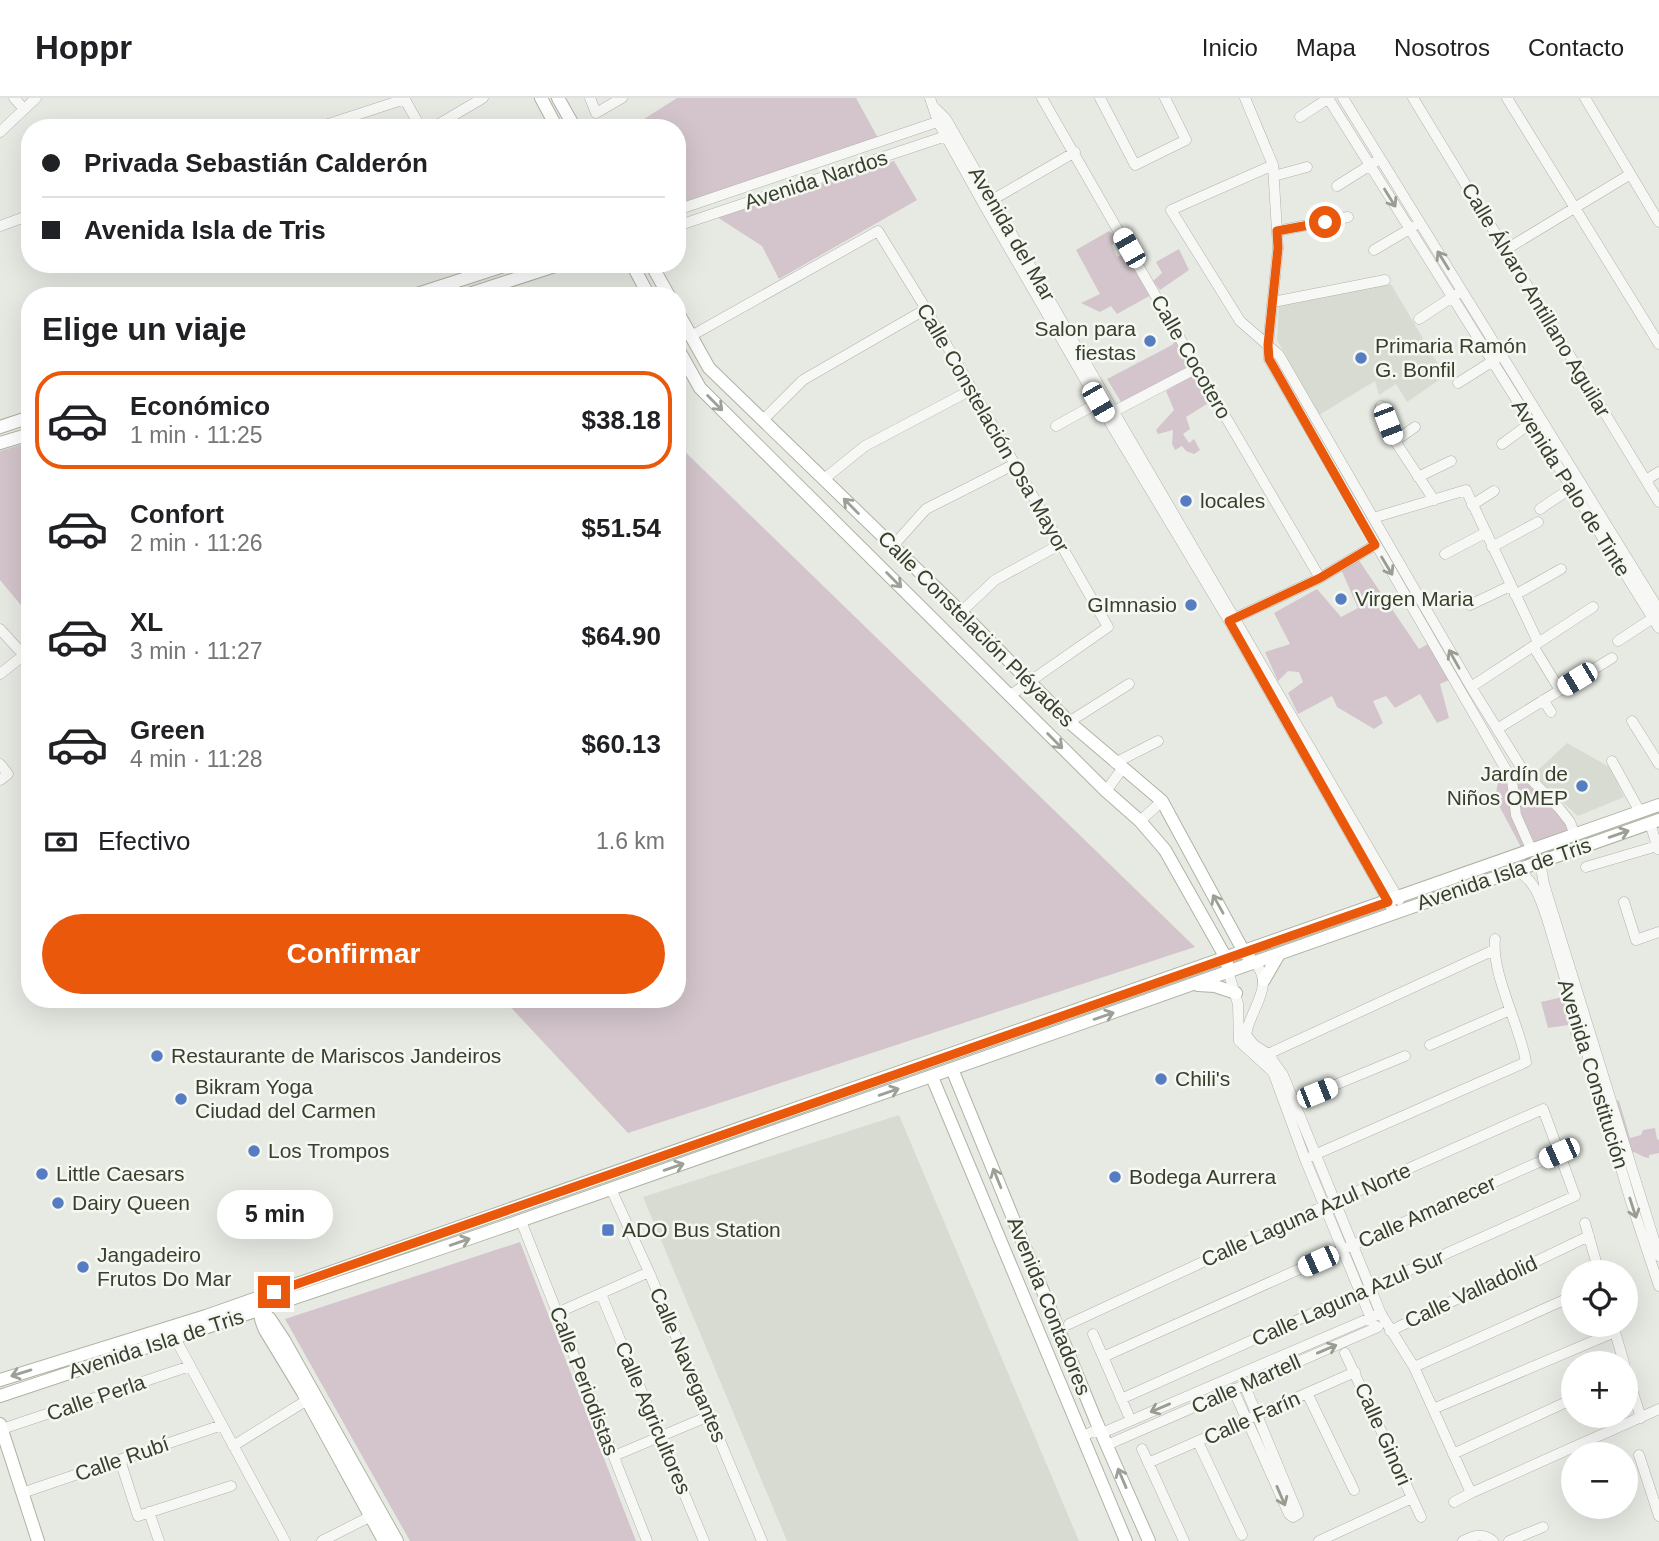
<!DOCTYPE html>
<html lang="es">
<meta charset="utf-8">
<style>
:root{--surface:#fff;--page:#f2f2f2;--text:#202124;--muted:#757577;--line:#e0e0e0;--accent:#ea580c}
body{margin:0;font-family:Helvetica,sans-serif;background:var(--page);color:var(--text);height:100vh;display:flex;flex-direction:column;font-size:26px;white-space:nowrap}
*{box-sizing:border-box;margin:0}
p{font-size:23px;color:var(--muted)}
.icon{flex:none;width:38px;height:38px;fill:none;stroke:currentColor;stroke-width:2;stroke-linecap:round;stroke-linejoin:round}
.map{position:relative;flex:1;overflow:hidden}
.sheet{position:absolute;left:21px;top:189px;width:665px;height:721px;display:flex;flex-direction:column;background:var(--surface);border-radius:28px;box-shadow:0 7px 28px #0002}
.sheet>*{flex:none}
.guide{position:absolute;left:21px;top:21px;width:665px;height:154px;border-radius:28px;box-shadow:0 7px 28px #0002;display:grid;align-content:center;height:154px;padding:0 21px;background:var(--surface)}
.buttons{position:absolute;left:1561px;top:1162px;display:grid;gap:14px}
.buttons a{display:grid;place-items:center;width:77px;height:77px;border-radius:50%;background:var(--surface);box-shadow:0 7px 28px #0002;font-size:35px}
.end{position:absolute;width:32px;height:32px;margin:-16px;border:9px solid #ea580c;background:#fff;box-shadow:0 0 0 4px #fff}
.from{border-radius:50%}
.bubble{position:absolute;height:49px;border-radius:24px;background:var(--surface);box-shadow:0 7px 28px #0002;font-size:23px;font-weight:800;line-height:49px;text-align:center}
.car{position:absolute;width:21px;height:42px;margin:-21px -10px;border-radius:9px;box-shadow:0 0 5px 2px #0007;background:linear-gradient(#fff 24%,#345 0 40%,#fff 0 76%,#345 0 86%,#fff 0)}
.guide b{display:flex;align-items:center;gap:24px;height:66px;font-size:26px}
.guide b+b{border-top:2px solid var(--line)}
.guide i{width:18px;height:18px;background:var(--text)}
ul{padding:0;list-style:none}
li{display:flex;align-items:center;gap:21px;height:98px;margin:0 14px 10px;padding:0 7px;border:4px solid transparent;border-radius:28px}
li div{flex:1}
li b{display:block;font-size:26px}
li em{font-style:normal;font-weight:800}
li.current{border-color:var(--accent)}
li>.icon{width:63px;height:63px;stroke-width:1.5}
h2{padding:0 21px;font-size:32px;line-height:84px}
.pay{display:flex;align-items:center;gap:18px;height:77px;padding:0 21px;font-size:26px}
.pay p{margin-inline-start:auto}
.primary-button{display:flex;gap:14px;margin-top:auto;padding:14px 21px}
.primary-button a{flex:1;height:80px;border-radius:42px;background:var(--accent);color:#fff;font-size:28px;font-weight:800;line-height:80px;text-align:center}
header{display:flex;align-items:center;gap:42px;box-sizing:border-box;height:98px;padding:0 35px;background:var(--surface);border-bottom:2px solid var(--line)}
header strong{font-size:33px}
nav{display:flex;gap:38px;margin-inline-start:auto;font-size:24px}
.map>svg:first-child{display:block}
</style>
<header>
<strong>Hoppr</strong>
<nav><a>Inicio</a><a>Mapa</a><a>Nosotros</a><a>Contacto</a></nav>
</header>
<div class="map">
<svg width="1659" height="1443" viewBox="0 0 1659 1443">
<rect width="100%" height="100%" fill="#e7eae3"/>
<!-- built -->
<path fill="#d7dbd1" d="M1391,186L1445,278L1407,304L1396,286L1379,297L1375,283L1319,317L1277,242L1279,207Z
M1567,645L1611,670L1624,699L1578,718L1533,677Z
M899,1017L1079,1443H787L643,1099Z"/>
<!-- green -->
<path fill="#d3c5cb" d="M677,0H856L878,40L677,107V30H636L644,21Z
M894,63L917,102L779,181L762,148L717,119Z
M1109,133L1120,141L1112,147L1117,159L1128,154L1151,197L1117,216L1111,208L1100,214L1081,205L1100,196L1076,152Z
M1179,151L1189,172L1160,192L1153,183L1162,175L1156,164Z
M1178,239L1196,270L1124,309L1107,281L1172,247Z
M1193,277L1210,304L1186,319L1190,331L1183,336L1189,345L1194,341L1200,352L1194,356L1186,353L1182,348L1175,352L1172,346L1173,332L1158,336L1156,332L1174,312L1166,293Z
M30,344V518L0,482V353Z
M677,346L1195,849L628,1035L503,901H677Z
M1358,461L1419,551L1428,546L1451,581L1440,586L1449,620L1437,625L1420,596L1395,610L1386,598L1373,603L1383,625L1374,631L1337,609L1332,598L1298,616L1288,595L1303,584L1299,574L1288,573L1278,583L1265,554L1290,546L1274,515L1317,491L1341,519L1358,510L1340,469Z
M1502,662L1585,734L1524,755L1495,700Z
M1567,898L1581,938L1571,939L1569,927L1548,930L1541,904Z
M1616,1002L1619,1003L1630,1040L1641,1037L1643,1032L1655,1030L1657,1041L1659,1042V1055L1649,1057V1060C1641,1059 1638,1054 1631,1054Z
M520,1144L636,1443H410L285,1221Z"/>
<g fill="none" stroke-linecap="round" stroke-linejoin="round">
<defs>
<path id="minor" d="M14,0L24,11
M404,0L421,30
M590,0L596,15L622,0
M930,0L938,24L984,107L1106,318L1229,523L1394,814
M1042,0L1197,270L1320,480
M1100,0L1135,67L1186,42L1165,0
M1245,0L1273,67L1278,150L1268,247L1269,261L1512,682L1516,717L1532,753
M1328,0L1659,530
M1343,0L1659,512
M1413,0L1659,404
M1507,0L1659,246
M1585,0L1659,124
M935,10L946,21L1114,314L1399,802
M1300,19L1329,0
M316,30L405,1
M432,30L483,0
M0,34L36,0
M1273,67L1171,112L1240,223L1279,257L1471,589L1524,674L1559,710L1570,724L1575,737
M1274,78L1307,69
M1337,88L1375,64
M987,105L1075,54
M677,112L943,22
M0,128L30,117
M677,128L952,36
M1277,133L1348,119
M1374,152L1413,129
M1505,152L1629,77
M1273,204L1385,182
M1419,221L1457,196
M691,238L878,133L926,211L1108,529L1009,598
M1458,285L1496,261
M1381,308L1395,343L1434,402
M1109,316L1197,270
M763,322L803,282L926,211
M1056,328L1103,302
M1395,343L1415,329
M1502,346L1535,322
M1418,379L1451,363
M824,381L865,348L971,292
M1646,382L1659,374
M1472,407L1494,393
M1540,411L1574,388
M1373,420L1466,392L1538,544
M892,449L926,411L1013,367
M1492,449L1538,424
M1445,456L1485,435
M1515,497L1561,471
M1470,507L1510,488
M961,514L995,482L1059,447
M1233,521L1320,480L1375,447
M0,531L30,564
M1618,543L1656,518
M1533,548L1560,592
M0,576L24,557
M1471,589L1593,509
M1543,602L1551,614
M1632,623L1659,666
M1069,624L1129,586
M1497,631L1612,560
M1612,663L1640,714
M1115,665L1158,643
M0,666L8,676L0,682
M1106,693L1122,671
M1140,723L1162,703
M1650,725L1658,751
M1540,764L1544,786L1659,1158
M1586,769L1657,748
M1516,772C1537,783 1542,806 1549,827L1631,1104L1659,1188
M1624,804L1636,842L1659,834
M1254,864C1277,887 1249,912 1246,937L1254,947L1268,956L1283,977L1381,1216L1414,1269L1471,1395
M1228,873L1238,906L1239,943L1273,974L1305,1061L1375,1230
M1430,947L1510,912
M1268,956L1494,852
M1289,1006L1405,958
M1312,1058L1526,964C1520,928 1491,875 1495,841
M611,1091L649,1174L762,1443
M521,1123L647,1443
M1585,1125L1599,1174
M601,1196L704,1443
M557,1215L649,1174
M1069,1226L1324,1108L1543,1011L1575,1098L1121,1301
M1613,1227L1624,1265
M1390,1233L1589,1138
M1093,1236L1128,1316
M175,1240L285,1443
M1345,1255L1421,1419
M1103,1259L1559,1055
M1414,1269L1573,1198
M1626,1272L1641,1320
M1233,1291L1289,1416L1293,1419L1298,1416L1244,1286
M1307,1295L1354,1392
M1433,1311L1615,1234
M2,1331L190,1268
M1083,1338L1094,1333L1102,1335L1377,1217
M1198,1344L1242,1437
M1107,1347L1378,1229
M233,1348L312,1299
M1142,1351L1184,1443
M1453,1356L1573,1301
M1639,1357L1659,1418
M614,1358L709,1318
M120,1362L138,1418L231,1388
M1148,1365L1355,1274
M22,1395L222,1327
M1454,1404L1471,1395L1659,1311
M149,1414L159,1443
M322,1443L377,1415
M1319,1443L1412,1400
M1463,1443C1473,1438 1483,1434 1493,1443
M1509,1443L1543,1429"/>
<path id="major" d="M541,0L557,30
M558,0L575,30
M632,166L649,198
M651,166L669,198
M411,198L510,166
M463,198L561,166
M677,213L709,270L961,514L1069,624L1162,703L1244,854L1249,859
M677,249L700,290L1106,693L1140,723L1165,752L1226,860L1227,866
M0,329L30,319
M0,345L30,336
M1264,882L1279,856
M1198,887L1215,888L1236,895
M952,971L1096,1323L1149,1443
M932,979L1126,1443
M263,1207C258,1215 261,1223 265,1232L302,1293L384,1443
M258,1210L270,1221L284,1242L397,1443
M0,1282L206,1218L1659,707
M0,1298C165,1243 330,1189 494,1132C883,997 1270,857 1659,722
M0,1326L38,1443"/>
</defs>
<!-- minor casing -->
<use href="#minor" stroke="#afb4a9" stroke-width="11"/>
<!-- major casing -->
<use href="#major" stroke="#aeb4a3" stroke-width="14"/>
<!-- minor -->
<use href="#minor" stroke="#f7f8f5" stroke-width="10"/>
<!-- major -->
<use href="#major" stroke="#fff" stroke-width="12"/>
</g>
<!-- one-way arrows -->
<defs><path id="oneway-shaft" d="M-6 0H5M1.5-3L5.5 0L1.5 3" fill="none" stroke-width="1.6" stroke-linecap="round" stroke-linejoin="round" transform="scale(1.75)"/></defs>
<g stroke="#989c91">
<use href="#oneway-shaft" transform="translate(1390 100) rotate(58)"/>
<use href="#oneway-shaft" transform="translate(1443 162) rotate(-122)"/>
<use href="#oneway-shaft" transform="translate(1387 468) rotate(59)"/>
<use href="#oneway-shaft" transform="translate(1454 561) rotate(-119)"/>
<use href="#oneway-shaft" transform="translate(1633 1110) rotate(72)"/>
<use href="#oneway-shaft" transform="translate(1327 1251) rotate(-23)"/>
<use href="#oneway-shaft" transform="translate(1160 1310) rotate(157)"/>
<use href="#oneway-shaft" transform="translate(1281 1398) rotate(67)"/>
</g>
<g stroke="#9ca096">
<use href="#oneway-shaft" transform="translate(715 305) rotate(45)"/>
<use href="#oneway-shaft" transform="translate(851 408) rotate(-135)"/>
<use href="#oneway-shaft" transform="translate(894 482) rotate(45)"/>
<use href="#oneway-shaft" transform="translate(1055 643) rotate(45)"/>
<use href="#oneway-shaft" transform="translate(1619 736) rotate(-19)"/>
<use href="#oneway-shaft" transform="translate(1218 806) rotate(-119)"/>
<use href="#oneway-shaft" transform="translate(1104 918) rotate(-19)"/>
<use href="#oneway-shaft" transform="translate(889 994) rotate(-19)"/>
<use href="#oneway-shaft" transform="translate(674 1069) rotate(-19)"/>
<use href="#oneway-shaft" transform="translate(997 1080) rotate(-112)"/>
<use href="#oneway-shaft" transform="translate(460 1144) rotate(-19)"/>
<use href="#oneway-shaft" transform="translate(21 1275) rotate(163)"/>
<use href="#oneway-shaft" transform="translate(1122 1380) rotate(-113)"/>
</g>
<g fill="none" stroke-linecap="round" stroke-linejoin="round">
<!-- route -->
<path stroke="#ea580c" stroke-width="9" d="M274,1194L1388,804L1229,523L1320,480L1375,447L1269,261L1268,247L1278,150L1277,133L1325,124"/>
</g>
<!-- markers -->
<g fill="#567dc1" stroke="#f5f7f2" stroke-width="2.5">
<circle cx="1150" cy="243" r="7"/>
<circle cx="1361" cy="260" r="7"/>
<circle cx="1186" cy="403" r="7"/>
<circle cx="1341" cy="501" r="7"/>
<circle cx="1191" cy="507" r="7"/>
<circle cx="1582" cy="688" r="7"/>
<circle cx="157" cy="958" r="7"/>
<circle cx="1161" cy="981" r="7"/>
<circle cx="181" cy="1001" r="7"/>
<circle cx="254" cy="1053" r="7"/>
<circle cx="42" cy="1076" r="7"/>
<circle cx="1115" cy="1079" r="7"/>
<circle cx="58" cy="1105" r="7"/>
<rect x="601" y="1125" width="14" height="14" rx="3.5"/>
<circle cx="83" cy="1169" r="7"/>
</g>
<g text-anchor="middle" stroke-width="5" stroke-linejoin="round" paint-order="stroke">
<!-- street labels -->
<g font-size="21" fill="#38402d" stroke="#f5f7f2">
<text transform="translate(816 82) rotate(-18)" y="7">Avenida Nardos</text>
<text transform="translate(1012 136) rotate(60)" y="7">Avenida del Mar</text>
<text transform="translate(1536 202) rotate(59)" y="7">Calle Álvaro Antillano Aguilar</text>
<text transform="translate(1191 259) rotate(60)" y="7">Calle Cocotero</text>
<text transform="translate(993 330) rotate(60)" y="7">Calle Constelación Osa Mayor</text>
<text transform="translate(1571 390) rotate(58)" y="7">Avenida Palo de Tinte</text>
<text transform="translate(976 531) rotate(45)" y="7">Calle Constelación Pléyades</text>
<text transform="translate(1504 776) rotate(-19)" y="7">Avenida Isla de Tris</text>
<text transform="translate(1593 976) rotate(73)" y="7">Avenida Constitución</text>
<text transform="translate(1427 1114) rotate(-24)" y="7">Calle Amanecer</text>
<text transform="translate(1306 1117) rotate(-24)" y="7">Calle Laguna Azul Norte</text>
<text transform="translate(1471 1194) rotate(-25)" y="7">Calle Valladolid</text>
<text transform="translate(1348 1200) rotate(-24)" y="7">Calle Laguna Azul Sur</text>
<text transform="translate(1049 1208) rotate(68)" y="7">Avenida Contadores</text>
<text transform="translate(156 1246) rotate(-18)" y="7">Avenida Isla de Tris</text>
<text transform="translate(688 1267) rotate(67)" y="7">Calle Navegantes</text>
<text transform="translate(584 1283) rotate(69)" y="7">Calle Periodistas</text>
<text transform="translate(1246 1286) rotate(-24)" y="7">Calle Martell</text>
<text transform="translate(96 1300) rotate(-19)" y="7">Calle Perla</text>
<text transform="translate(653 1320) rotate(67)" y="7">Calle Agricultores</text>
<text transform="translate(1252 1320) rotate(-24)" y="7">Calle Farín</text>
<text transform="translate(1383 1336) rotate(66)" y="7">Calle Ginori</text>
<text transform="translate(122 1361) rotate(-19)" y="7">Calle Rubí</text>
</g>
<!-- poi labels -->
<g font-size="21" fill="#38402d" stroke="#f5f7f2" text-anchor="start">
<text x="1136" y="238" text-anchor="end">Salon para<tspan x="1136" dy="24">fiestas</tspan></text>
<text x="1375" y="255">Primaria Ramón<tspan x="1375" dy="24">G. Bonfil</tspan></text>
<text x="1200" y="410">locales</text>
<text x="1355" y="508">Virgen Maria</text>
<text x="1177" y="514" text-anchor="end">GImnasio</text>
<text x="1568" y="683" text-anchor="end">Jardín de<tspan x="1568" dy="24">Niños OMEP</tspan></text>
<text x="171" y="965">Restaurante de Mariscos Jandeiros</text>
<text x="1175" y="988">Chili's</text>
<text x="195" y="996">Bikram Yoga<tspan x="195" dy="24">Ciudad del Carmen</tspan></text>
<text x="268" y="1060">Los Trompos</text>
<text x="56" y="1083">Little Caesars</text>
<text x="1129" y="1086">Bodega Aurrera</text>
<text x="72" y="1112">Dairy Queen</text>
<text x="622" y="1139">ADO Bus Station</text>
<text x="97" y="1164">Jangadeiro<tspan x="97" dy="24">Frutos Do Mar</tspan></text>
</g>
</g>
</svg>
<div class="buttons">
<a><svg class="icon" aria-label="locate" viewBox="0 0 24 24"><circle cx="12" cy="12" r="6"/><path d="M12 2v4M12 18v4M2 12h4M18 12h4"/></svg></a>
<a>+</a>
<a>−</a>
</div>
<i class="end from" style="left:1325px;top:124px"></i>
<i class="end" style="left:274px;top:1194px"></i>
<div class="bubble" style="left:217px;top:1092px;width:116px">5 min</div>
<i class="car" style="left:1129px;top:150px;rotate:330deg"></i>
<i class="car" style="left:1098px;top:304px;rotate:150deg"></i>
<i class="car" style="left:1388px;top:326px;rotate:159deg"></i>
<i class="car" style="left:1577px;top:581px;rotate:239deg"></i>
<i class="car" style="left:1317px;top:995px;rotate:68deg"></i>
<i class="car" style="left:1559px;top:1055px;rotate:246deg"></i>
<i class="car" style="left:1318px;top:1163px;rotate:246deg"></i>
<div class="guide">
<b><i class="from"></i>Privada Sebastián Calderón</b>
<b><i></i>Avenida Isla de Tris</b>
</div>
<section class="sheet">
<h2>Elige un viaje</h2>
<ul>
<li class="current"><svg class="icon" aria-label="car" viewBox="0 0 24 24"><path d="M5 17H2v-5l4-1 3-4h7l3 4 3 1v5h-3M9 17h6M6 11h13"/><circle cx="7" cy="17" r="2"/><circle cx="17" cy="17" r="2"/></svg><div><b>Económico</b><p>1 min · 11:25</p></div><em>$38.18</em></li>
<li><svg class="icon" aria-label="car" viewBox="0 0 24 24"><path d="M5 17H2v-5l4-1 3-4h7l3 4 3 1v5h-3M9 17h6M6 11h13"/><circle cx="7" cy="17" r="2"/><circle cx="17" cy="17" r="2"/></svg><div><b>Confort</b><p>2 min · 11:26</p></div><em>$51.54</em></li>
<li><svg class="icon" aria-label="car" viewBox="0 0 24 24"><path d="M5 17H2v-5l4-1 3-4h7l3 4 3 1v5h-3M9 17h6M6 11h13"/><circle cx="7" cy="17" r="2"/><circle cx="17" cy="17" r="2"/></svg><div><b>XL</b><p>3 min · 11:27</p></div><em>$64.90</em></li>
<li><svg class="icon" aria-label="car" viewBox="0 0 24 24"><path d="M5 17H2v-5l4-1 3-4h7l3 4 3 1v5h-3M9 17h6M6 11h13"/><circle cx="7" cy="17" r="2"/><circle cx="17" cy="17" r="2"/></svg><div><b>Green</b><p>4 min · 11:28</p></div><em>$60.13</em></li>
</ul>
<div class="pay"><svg class="icon" aria-label="cash" viewBox="0 0 24 24"><path d="M3 7h18v10H3z"/><circle cx="12" cy="12" r="2"/></svg>Efectivo<p>1.6 km</p></div>
<div class="primary-button"><a>Confirmar</a></div>
</section>
</div>
